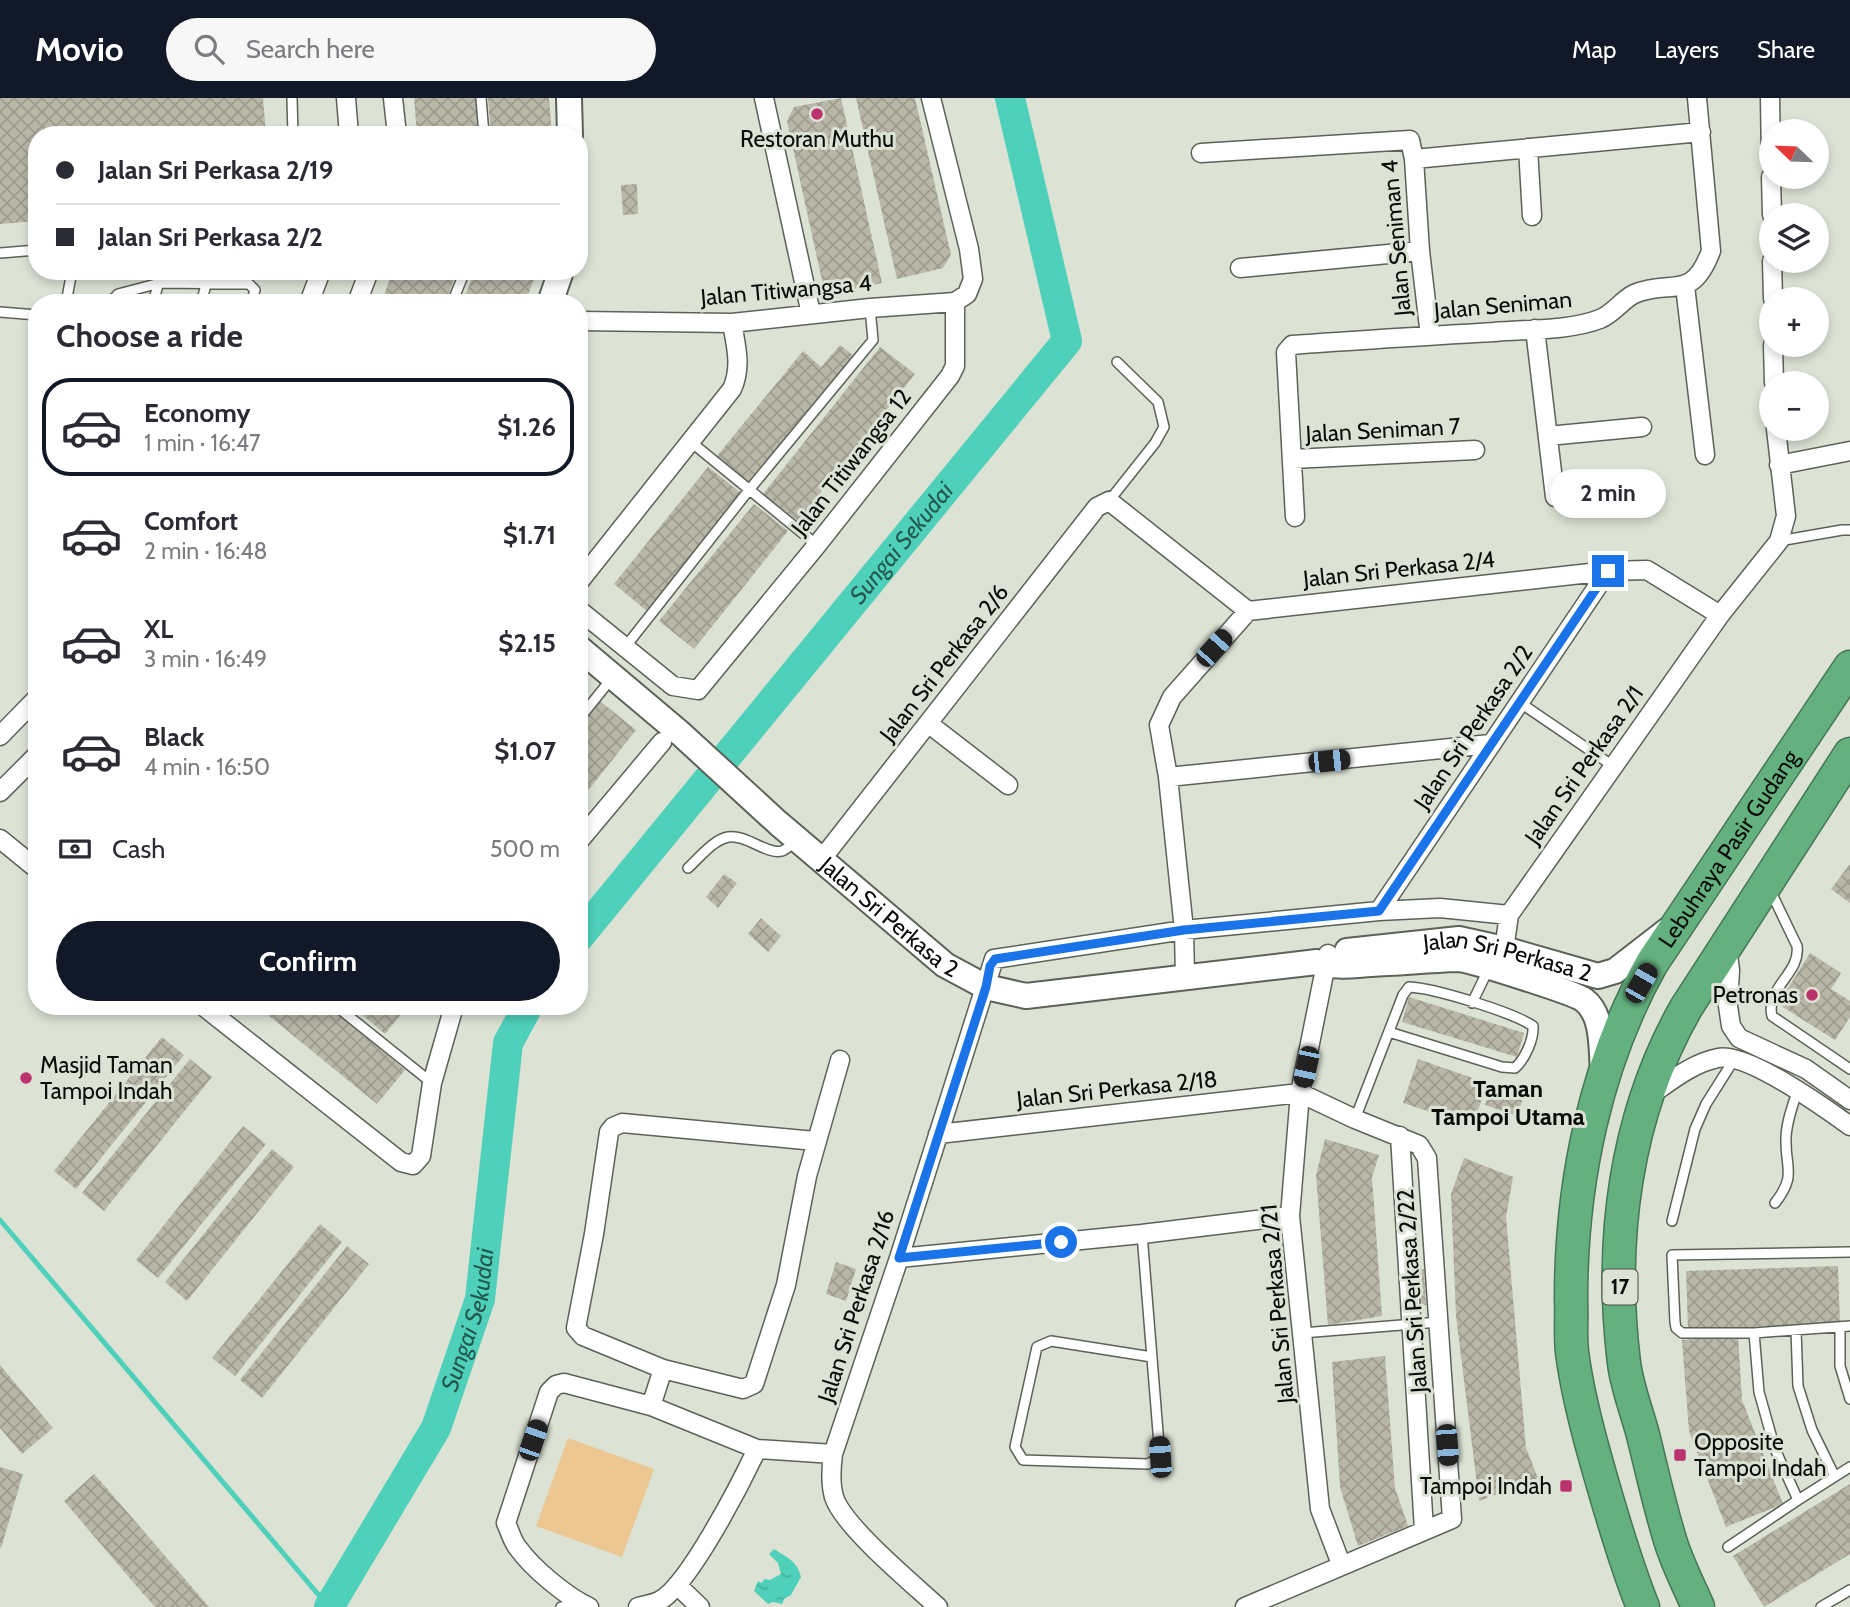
<!DOCTYPE html>
<meta charset="utf-8">
<style>
:root{--surface:#fff;--page:#f7f7f7;--text:#2b2b33;--muted:#7c7c81;--line:#e1e1e2;--accent:#111827}
body{margin:0;font-family:Cabin,sans-serif;background:var(--page);color:var(--text);height:100vh;display:flex;flex-direction:column;font-size:26px;white-space:nowrap}
*{box-sizing:border-box;margin:0}
p{font-size:23px;color:var(--muted)}
.icon{flex:none;width:38px;height:38px;fill:none;stroke:currentColor;stroke-width:2;stroke-linecap:round;stroke-linejoin:round}
.map{position:relative;flex:1;overflow:hidden}
.side{position:absolute;left:28px;top:196px;width:560px;height:721px;display:flex;flex-direction:column;background:var(--surface);border-radius:28px;box-shadow:0 4px 10px #0003}
.side>*{flex:none}
.banner{position:absolute;left:28px;top:28px;width:560px;height:154px;border-radius:28px;box-shadow:0 4px 10px #0003;display:grid;align-content:center;height:154px;padding:0 28px;background:var(--surface)}
.needle{width:46px;rotate:293deg}
.buttons{position:absolute;left:1759px;top:21px;display:grid;gap:14px}
.buttons a{display:grid;place-items:center;width:70px;height:70px;border-radius:50%;background:var(--surface);box-shadow:0 4px 10px #0003;font-size:35px}
.end{position:absolute;width:32px;height:32px;margin:-16px;border:9px solid #1a73e8;background:#fff;box-shadow:0 0 0 4px #fff}
.from{border-radius:50%}
.bubble{position:absolute;height:49px;border-radius:24px;background:var(--surface);box-shadow:0 4px 10px #0003;font-size:23px;font-weight:700;line-height:49px;text-align:center}
.car{position:absolute;width:21px;height:42px;margin:-21px -10px;border-radius:9px;box-shadow:0 0 5px 2px #0007;background:linear-gradient(#222 24%,#8ab4d8 0 40%,#222 0 76%,#8ab4d8 0 86%,#222 0)}
.banner b{display:flex;align-items:center;gap:24px;height:66px;font-size:26px}
.banner b+b{border-top:2px solid var(--line)}
.banner i{width:18px;height:18px;background:var(--text)}
ul{padding:0;list-style:none}
li{display:flex;align-items:center;gap:21px;height:98px;margin:0 14px 10px;padding:0 14px;border:4px solid transparent;border-radius:28px}
li div{flex:1}
li b{display:block;font-size:26px}
li em{font-style:normal;font-weight:700}
li.on{border-color:var(--accent)}
li>.icon{width:63px;height:63px;stroke-width:1.5}
h2{padding:0 28px;font-size:32px;line-height:84px}
.pay{display:flex;align-items:center;gap:18px;height:77px;padding:0 28px;font-size:26px}
.pay p{margin-inline-start:auto}
.cta{display:flex;gap:14px;margin-top:auto;padding:14px 28px}
.cta a{flex:1;height:80px;border-radius:42px;background:var(--accent);color:#fff;font-size:28px;font-weight:700;line-height:80px;text-align:center}
header{display:flex;align-items:center;gap:42px;box-sizing:border-box;height:98px;padding:0 35px;background:var(--accent);color:#fff}
header strong{font-size:33px}
nav{display:flex;gap:38px;margin-inline-start:auto;font-size:24px}
.search{width:490px;height:63px;background:var(--page);display:flex;align-items:center;gap:18px;box-sizing:border-box;padding:0 24px;border-radius:38px;color:var(--muted);font-size:26px}
.map>svg:first-child{display:block}
</style>
<header>
<strong>Movio</strong>
<div class="search"><svg class="icon" aria-label="search" viewBox="0 0 24 24"><circle cx="10" cy="10" r="6"/><path d="M15 15l6 6"/></svg>Search here</div>
<nav><a>Map</a><a>Layers</a><a>Share</a></nav>
</header>
<div class="map">
<svg width="1850" height="1509" viewBox="0 0 1850 1509">
<defs>
<pattern id="water-ripples" width="26" height="14" patternUnits="userSpaceOnUse" patternTransform="scale(1.75)"><rect width="26" height="14" fill="#4fd0ba"/><path d="M2 4q2-2 4 0t4 0M15 11q2-2 4 0t4 0" fill="none" stroke="#44b19e"/></pattern>
<pattern id="building-cross-hatch" width="8" height="8" patternUnits="userSpaceOnUse" patternTransform="scale(1.75)"><rect width="8" height="8" fill="#b8b7a8"/><path d="M0 0l8 8M0 8l8-8" fill="none" stroke="#9d9c8f"/></pattern>
</defs>
<rect width="100%" height="100%" fill="#dce3d5"/>
<!-- park -->
<path fill="#ecc792" d="M568,1340L654,1371L622,1459L536,1428Z"/>
<!-- water -->
<path fill="url(#water-ripples)" d="M774,1451C787,1460 797,1462 801,1479L791,1497L784,1501L782,1506L773,1504L768,1506L754,1493L758,1483L761,1485L765,1481L770,1482L781,1476L778,1465L769,1456Z"/>
<g fill="none" stroke-linecap="round" stroke-linejoin="round">
<!-- stream -->
<path stroke="#4fd0ba" stroke-width="5" d="M0,1122L329,1509"/>
<!-- river -->
<g stroke="#4fd0ba" stroke-width="30">
<path id="s1" d="M579,839L1067,243L1010,0"/>
<path id="s2" d="M329,1509L436,1330L480,1201L508,945L528,908"/>
</g>
</g>
<!-- building -->
<path fill="url(#building-cross-hatch)" d="M0,0H263L266,37H37V123L0,126Z
M414,0H477L480,37H417Z
M488,0H549L552,37H491Z
M841,0L882,185L837,195L823,187L787,23L794,9Z
M856,0H915L951,157L943,170L897,181Z
M637,86L638,116L623,117L621,87Z
M393,173H457L445,205H381Z
M475,173H537L525,205H462Z
M840,247L853,257L748,384L717,358L803,253L821,269Z
M880,249L915,276L798,423L763,396Z
M708,369L741,395L647,513L614,486Z
M754,406L788,433L694,551L659,523Z
M600,603L636,632L579,704V630Z
M1850,766V805L1831,791Z
M724,776L737,785L718,810L706,799Z
M761,820L781,838L768,854L748,836Z
M1810,855L1841,875L1831,891L1850,903V919L1835,942L1778,906Z
M1409,899L1524,935L1517,959L1402,924Z
M257,908H328L405,972L377,1006Z
M352,908H408L385,936Z
M162,939L184,957L76,1091L54,1073Z
M190,961L212,979L104,1113L82,1095Z
M1418,961L1487,985L1473,1028L1403,1005Z
M1491,989L1523,1000L1517,1018L1485,1007Z
M243,1028L266,1046L158,1180L136,1162Z
M1325,1041L1379,1057L1372,1079L1382,1218L1328,1227L1316,1077Z
M272,1051L294,1069L187,1203L165,1184Z
M1464,1060L1513,1079L1506,1119L1526,1350L1538,1380L1479,1403L1456,1218L1451,1096Z
M320,1126L342,1144L235,1278L212,1260Z
M347,1148L369,1166L262,1300L240,1282Z
M836,1164L856,1171L846,1203L826,1196Z
M1838,1168L1840,1226L1688,1231L1686,1173Z
M1424,1171L1426,1207H1415L1413,1172Z
M1738,1238L1742,1302L1783,1406L1726,1429L1689,1333L1682,1242Z
M1385,1258L1395,1390L1408,1428L1358,1448L1340,1389L1332,1264Z
M0,1267L53,1330L22,1356L0,1330Z
M0,1369L23,1376L1,1450H0Z
M94,1376L110,1394L209,1509H155L139,1491L64,1403Z
M1850,1386V1456L1764,1509L1733,1458Z"/>
<g fill="none" stroke-linecap="round" stroke-linejoin="round">
<defs>
<path id="lane" d="M292,0L293,37
M481,0L484,37
M0,155L37,152
M66,205L72,173
M110,205L118,196L160,185L249,186L255,192L251,205
M153,205L162,173
M201,205L206,187
M452,205L465,173
M0,214L37,217
M691,344L817,447
M1109,403L1155,345L1164,329L1158,304L1117,264
M1779,443L1842,432H1850
M626,548L749,392L873,242L870,210
M1519,604L1613,668
M579,621L612,580
M688,770C700,759 713,742 728,739C746,736 767,757 782,753C787,751 792,746 796,743
M1770,792L1797,848C1801,875 1765,890 1772,918L1850,971
M1472,905L1488,872
M336,908L432,985
M1355,1021L1403,897L1409,889C1434,890 1512,914 1533,928C1534,941 1525,961 1515,970L1502,969L1389,934
M1775,1105C1797,1077 1785,1070 1786,1041C1786,1024 1793,1007 1798,991
M1672,1123L1695,1031L1706,1006L1735,960
M1142,1136L1160,1359L1148,1366L1023,1362L1015,1349L1037,1249L1051,1243L1152,1259
M1850,1154L1672,1157L1675,1224L1676,1230L1682,1235H1754L1850,1228
M1840,1229V1268L1850,1301
M1796,1232L1798,1288L1812,1332L1834,1377
M1302,1235L1439,1224
M1754,1235L1759,1294L1775,1351L1798,1402L1850,1369
M1728,1449L1798,1402
M561,1509L577,1505
M1821,1509L1850,1492"/>
<path id="street" d="M346,0L349,37
M393,0L397,37
M764,0L811,216
M1770,0L1771,64
M1528,50L1532,118
M1201,55L1410,42L1414,61L1420,153L1430,238
M1414,61L1701,34
M1771,79L1772,117
M1772,163L1773,201
M1240,170L1420,153
M1685,188L1705,357
M309,205L321,173
M357,205L369,173
M579,223L732,225L870,210L955,204L967,196L973,181L969,151L931,0
M1535,231L1555,399
M1773,247L1774,285
M1548,338L1642,329
M1293,361L1475,352
M1779,367L1850,353
M1295,419L1286,254L1292,247C1359,242 1427,238 1494,234C1528,231 1568,233 1600,221C1613,216 1622,202 1634,196C1673,180 1691,205 1711,153L1697,0
M579,484L732,291C742,269 736,248 732,225
M579,512L673,588L698,592L817,447L950,278L955,268V204
M929,626L1008,687
M0,638L37,600
M1168,679L1490,646
M0,694L37,657
M0,741L37,771
M579,743L662,644
M821,762L1097,409L1109,403L1248,513L1608,473L1647,472L1720,517
M1379,813L1608,473
M1727,850L1730,872L1728,908L1731,928L1739,940L1806,971L1850,1002
M1504,851L1509,817L1720,517L1779,443L1786,418L1776,331
M1328,856L1300,995L1290,1118L1320,1411L1341,1466
M1185,879L1184,832L1168,679L1159,627L1172,599L1248,513
M203,908L401,1064L413,1067L421,1058L432,985L454,908
M1652,996C1672,982 1693,965 1718,960C1747,954 1825,1010 1850,1028
M938,1036L1300,995L1355,1021L1419,1047L1427,1060L1452,1421L1245,1509
M1400,1038L1424,1432
M899,1160L1142,1136L1290,1118
M663,1271L743,1291L754,1286L786,1187L807,1078L840,962
M651,1308L663,1271L583,1238L576,1230L594,1136L609,1034L613,1029L622,1025L815,1043
M757,1351L833,1356
M677,1487L700,1509
M589,1509C567,1499 532,1470 518,1450C512,1443 510,1433 506,1425L549,1294L556,1287L564,1285L651,1308L757,1351C742,1383 688,1489 659,1503C653,1506 645,1507 638,1509
M938,1509C913,1486 843,1428 834,1399C830,1385 831,1371 833,1356L899,1160L994,861L1184,832L1379,813L1440,810L1509,817"/>
<g id="secondary">
<path d="M569,0L570,37"/>
<path d="M550,205L561,173"/>
<path id="s3" d="M579,550L681,636L778,725L945,867L986,889L1026,898L1317,864C1334,870 1353,867 1371,866C1399,865 1428,862 1457,861C1469,861 1575,895 1584,902C1604,917 1601,952 1603,973"/>
<path id="s4" d="M1347,853L1459,841L1504,851L1598,878L1615,873L1668,832"/>
</g>
<g id="highway">
<path id="s5" d="M1643,1509C1625,1464 1612,1419 1599,1373C1588,1335 1577,1294 1572,1254C1570,1237 1572,1219 1571,1201C1571,1086 1595,966 1652,865L1850,569"/>
<path d="M1698,1509C1689,1488 1678,1467 1671,1445C1660,1410 1652,1373 1643,1337C1637,1314 1627,1289 1624,1265C1609,1143 1625,1017 1686,910L1850,656"/>
</g>
</defs>
<!-- lane casing -->
<use href="#lane" stroke="#5c6256" stroke-width="12"/>
<!-- street casing -->
<use href="#street" stroke="#5c6256" stroke-width="21"/>
<!-- secondary casing -->
<use href="#secondary" stroke="#5c6256" stroke-width="28"/>
<!-- highway casing -->
<use href="#highway" stroke="#475" stroke-width="35"/>
<!-- lane -->
<use href="#lane" stroke="#fff" stroke-width="9"/>
<!-- street -->
<use href="#street" stroke="#fff" stroke-width="18"/>
<!-- secondary -->
<use href="#secondary" stroke="#fff" stroke-width="24"/>
<!-- highway -->
<use href="#highway" stroke="#64b07e" stroke-width="32"/>
</g>
<g fill="none" stroke-linecap="round" stroke-linejoin="round">
<!-- route -->
<path stroke="#1a73e8" stroke-width="9" d="M1061,1144L899,1160L986,889L990,868L995,861L1184,832L1379,813L1608,473"/>
</g>
<!-- markers -->
<g fill="#bc326f" stroke="#dce3d5" stroke-width="2.5">
<circle cx="817" cy="16" r="7"/>
<circle cx="1812" cy="897" r="7"/>
<circle cx="26" cy="980" r="7"/>
<rect x="1673" y="1350" width="14" height="14" rx="3.5"/>
<rect x="1559" y="1381" width="14" height="14" rx="3.5"/>
</g>
<g text-anchor="middle" stroke-width="6" stroke-linejoin="round" paint-order="stroke">
<!-- shield labels -->
<rect fill="#dce3d5" stroke="#494c46" stroke-width="2" x="1602.5" y="1171.5" width="35" height="35" rx="5"/>
<g font-size="21" font-weight="bold" fill="#0a0c08">
<text x="1620" y="1196">17</text>
</g>
<!-- poi labels -->
<g font-size="23" fill="#0a0c08" stroke="#dce3d5" text-anchor="end">
<text x="817" y="49" text-anchor="middle">Restoran Muthu</text>
<text x="1798" y="905">Petronas</text>
<text x="40" y="975" text-anchor="start">Masjid Taman<tspan x="40" dy="26">Tampoi Indah</tspan></text>
<text x="1694" y="1352" text-anchor="start">Opposite<tspan x="1694" dy="26">Tampoi Indah</tspan></text>
<text x="1552" y="1396">Tampoi Indah</text>
</g>
<!-- street labels -->
<g font-size="23" fill="#0a0c08" stroke="#dce3d5">
<text transform="translate(1396 140) rotate(-95)" y="8">Jalan Seniman 4</text>
<text transform="translate(786 192) rotate(-5)" y="8">Jalan Titiwangsa 4</text>
<text transform="translate(1503 207) rotate(-5)" y="8">Jalan Seniman</text>
<text transform="translate(1383 332) rotate(-3)" y="8">Jalan Seniman 7</text>
<text transform="translate(851 364) rotate(-52)" y="8">Jalan Titiwangsa 12</text>
<text transform="translate(1399 471) rotate(-6)" y="8">Jalan Sri Perkasa 2/4</text>
<text transform="translate(944 565) rotate(-52)" y="8">Jalan Sri Perkasa 2/6</text>
<text transform="translate(1473 629) rotate(-56)" y="8">Jalan Sri Perkasa 2/2</text>
<text transform="translate(1584 667) rotate(-55)" y="8">Jalan Sri Perkasa 2/1</text>
<text dy="8" stroke="none"><textPath href="#s5" startOffset="805">Lebuhraya Pasir Gudang</textPath></text>
<text dy="8" stroke="none"><textPath href="#s3" startOffset="411">Jalan Sri Perkasa 2</textPath></text>
<text dy="8" stroke="none"><textPath href="#s4" startOffset="163">Jalan Sri Perkasa 2</textPath></text>
<text transform="translate(1117 991) rotate(-6)" y="8">Jalan Sri Perkasa 2/18</text>
<text transform="translate(1412 1193) rotate(-94)" y="8">Jalan Sri Perkasa 2/22</text>
<text transform="translate(1277 1206) rotate(-95)" y="8">Jalan Sri Perkasa 2/21</text>
<text transform="translate(856 1208) rotate(-72)" y="8">Jalan Sri Perkasa 2/16</text>
</g>
<!-- water labels -->
<g font-size="24" font-style="italic" fill="#245950" stroke="#dce3d5">
<text dy="8" stroke="none"><textPath href="#s1" startOffset="509">Sungai Sekudai</textPath></text>
<text dy="8" stroke="none"><textPath href="#s2" startOffset="322">Sungai Sekudai</textPath></text>
</g>
<!-- neighbourhood labels -->
<g font-size="24" font-weight="bold" fill="#0a0c08" stroke="#dce3d5">
<text x="1508" y="999">Taman<tspan x="1508" dy="28">Tampoi Utama</tspan></text>
</g>
</g>
</svg>
<div class="buttons">
<a><svg class="needle" viewBox="-14 -14 28 28"><path d="M0-13l5 13h-10z" fill="#e53935"/><path d="M0 13l5-13h-10z" fill="#7c7c81"/></svg></a>
<a><svg class="icon" aria-label="layers" viewBox="0 0 24 24"><path d="M12 4l9 5-9 5-9-5zM3 14l9 5 9-5"/></svg></a>
<a>+</a>
<a>−</a>
</div>
<i class="end from" style="left:1061px;top:1144px"></i>
<i class="end" style="left:1608px;top:473px"></i>
<div class="bubble" style="left:1550px;top:371px;width:116px">2 min</div>
<i class="car" style="left:1214px;top:550px;rotate:42deg"></i>
<i class="car" style="left:1329px;top:663px;rotate:84deg"></i>
<i class="car" style="left:1641px;top:885px;rotate:30deg"></i>
<i class="car" style="left:1306px;top:969px;rotate:192deg"></i>
<i class="car" style="left:533px;top:1342px;rotate:19deg"></i>
<i class="car" style="left:1447px;top:1347px;rotate:176deg"></i>
<i class="car" style="left:1160px;top:1359px;rotate:356deg"></i>
<div class="banner">
<b><i class="from"></i>Jalan Sri Perkasa 2/19</b>
<b><i></i>Jalan Sri Perkasa 2/2</b>
</div>
<section class="side">
<h2>Choose a ride</h2>
<ul>
<li class="on"><svg class="icon" aria-label="car" viewBox="0 0 24 24"><path d="M5 17H2v-5l4-1 3-4h7l3 4 3 1v5h-3M9 17h6M6 11h13"/><circle cx="7" cy="17" r="2"/><circle cx="17" cy="17" r="2"/></svg><div><b>Economy</b><p>1 min · 16:47</p></div><em>$1.26</em></li>
<li><svg class="icon" aria-label="car" viewBox="0 0 24 24"><path d="M5 17H2v-5l4-1 3-4h7l3 4 3 1v5h-3M9 17h6M6 11h13"/><circle cx="7" cy="17" r="2"/><circle cx="17" cy="17" r="2"/></svg><div><b>Comfort</b><p>2 min · 16:48</p></div><em>$1.71</em></li>
<li><svg class="icon" aria-label="car" viewBox="0 0 24 24"><path d="M5 17H2v-5l4-1 3-4h7l3 4 3 1v5h-3M9 17h6M6 11h13"/><circle cx="7" cy="17" r="2"/><circle cx="17" cy="17" r="2"/></svg><div><b>XL</b><p>3 min · 16:49</p></div><em>$2.15</em></li>
<li><svg class="icon" aria-label="car" viewBox="0 0 24 24"><path d="M5 17H2v-5l4-1 3-4h7l3 4 3 1v5h-3M9 17h6M6 11h13"/><circle cx="7" cy="17" r="2"/><circle cx="17" cy="17" r="2"/></svg><div><b>Black</b><p>4 min · 16:50</p></div><em>$1.07</em></li>
</ul>
<div class="pay"><svg class="icon" aria-label="cash" viewBox="0 0 24 24"><path d="M3 7h18v10H3z"/><circle cx="12" cy="12" r="2"/></svg>Cash<p>500 m</p></div>
<div class="cta"><a>Confirm</a></div>
</section>
</div>
